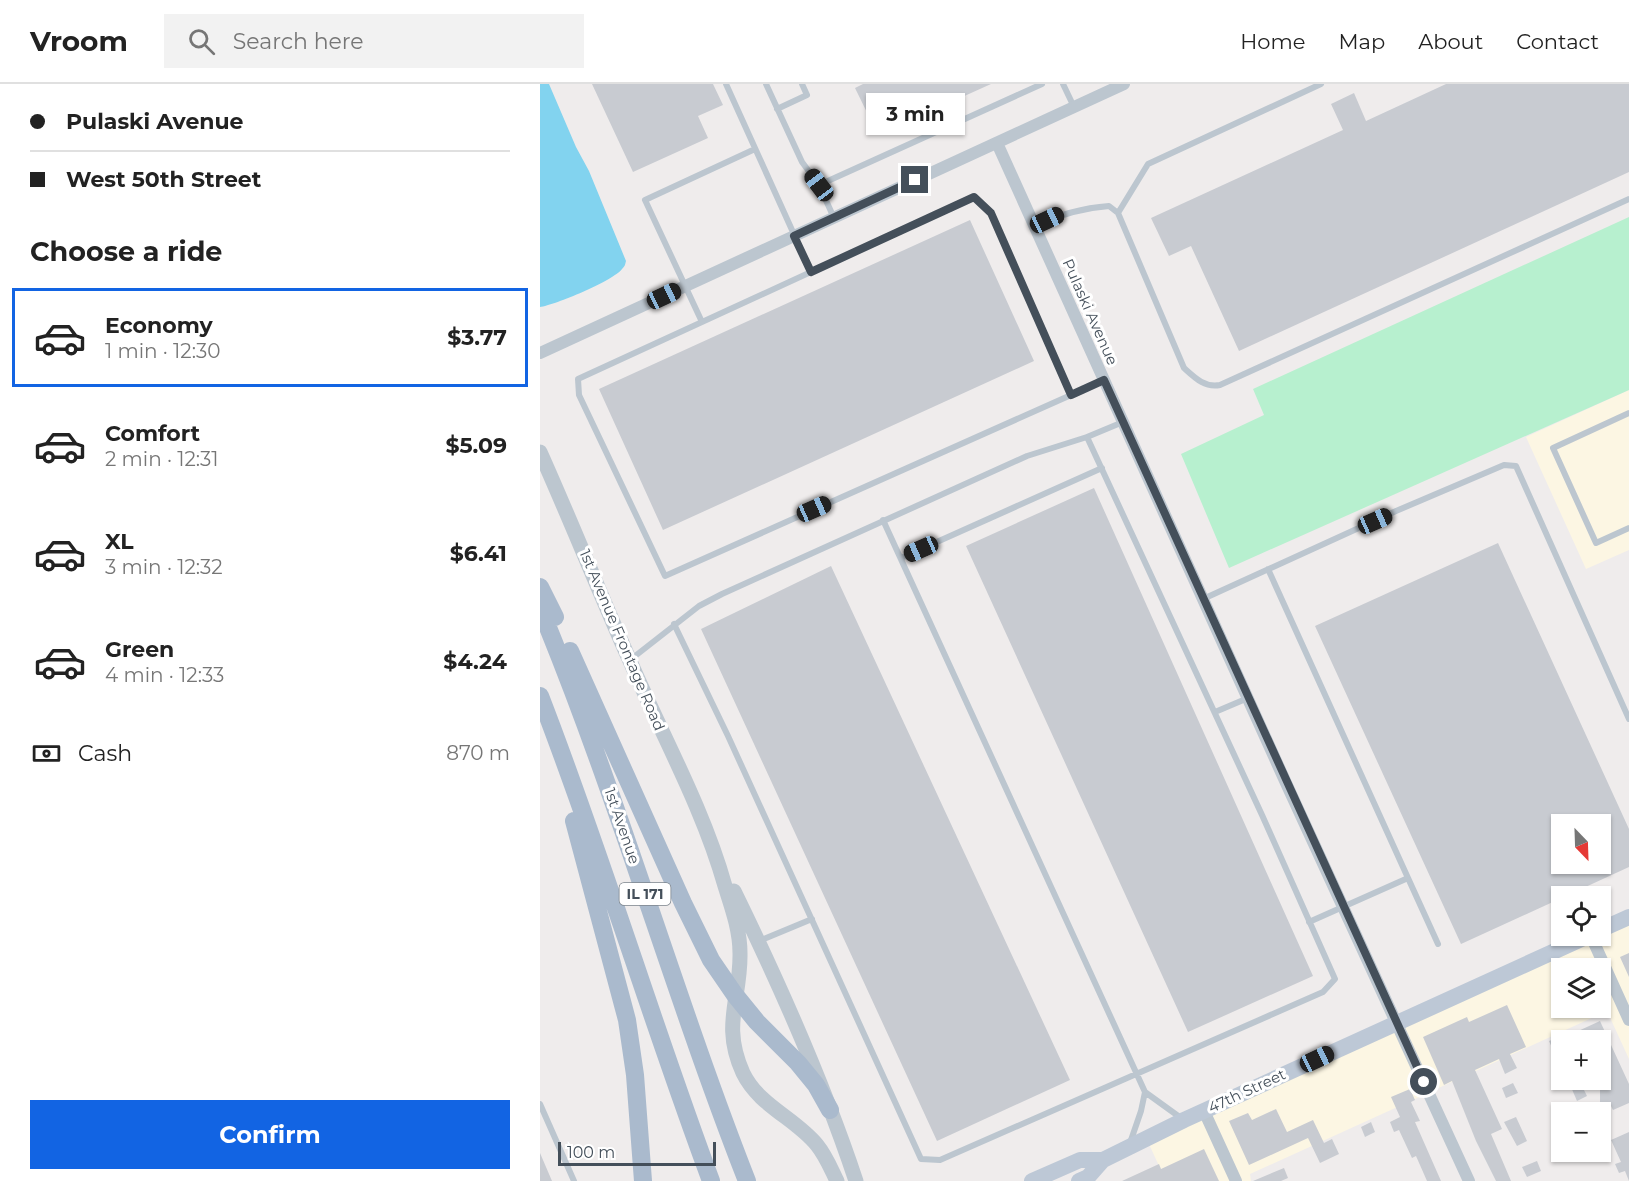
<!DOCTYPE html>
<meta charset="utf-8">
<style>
:root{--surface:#fff;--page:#f2f2f2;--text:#222;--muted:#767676;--line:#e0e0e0;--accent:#1264e3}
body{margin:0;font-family:Montserrat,sans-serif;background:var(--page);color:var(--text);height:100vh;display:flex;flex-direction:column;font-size:22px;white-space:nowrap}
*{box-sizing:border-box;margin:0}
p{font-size:20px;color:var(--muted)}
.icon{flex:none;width:33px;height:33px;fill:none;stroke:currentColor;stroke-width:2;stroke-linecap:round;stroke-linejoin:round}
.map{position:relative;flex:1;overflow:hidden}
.sheet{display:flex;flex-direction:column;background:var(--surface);width:540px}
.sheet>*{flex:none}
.top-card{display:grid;align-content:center;height:132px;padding:0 30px;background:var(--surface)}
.needle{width:39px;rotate:157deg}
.controls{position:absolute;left:1011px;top:730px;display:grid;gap:12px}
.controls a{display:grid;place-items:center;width:60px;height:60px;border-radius:0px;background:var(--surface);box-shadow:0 2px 4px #0004;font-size:30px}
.scale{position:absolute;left:18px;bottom:15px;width:158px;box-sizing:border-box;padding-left:6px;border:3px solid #444f5a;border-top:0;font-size:16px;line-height:21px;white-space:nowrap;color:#444f5a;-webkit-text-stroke:4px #fff;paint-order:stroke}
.end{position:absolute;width:27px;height:27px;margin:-14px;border:8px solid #444f5a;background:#fff;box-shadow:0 0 0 3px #fff}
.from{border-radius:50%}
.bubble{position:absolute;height:42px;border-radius:0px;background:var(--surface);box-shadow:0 2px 4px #0004;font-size:20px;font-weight:700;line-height:42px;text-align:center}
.car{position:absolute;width:18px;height:36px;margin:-18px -9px;border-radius:8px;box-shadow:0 0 4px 2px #0007;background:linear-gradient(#222 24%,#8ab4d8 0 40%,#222 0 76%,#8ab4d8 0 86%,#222 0)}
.top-card b{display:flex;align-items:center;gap:21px;height:57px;font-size:22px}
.top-card b+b{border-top:2px solid var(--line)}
.top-card i{width:15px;height:15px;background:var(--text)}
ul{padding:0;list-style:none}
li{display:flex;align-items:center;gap:18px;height:99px;margin:0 12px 9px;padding:0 18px;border:3px solid transparent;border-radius:0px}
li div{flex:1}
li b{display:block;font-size:22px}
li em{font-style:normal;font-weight:700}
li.current{border-color:var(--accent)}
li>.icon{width:54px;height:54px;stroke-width:1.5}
h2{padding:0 30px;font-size:27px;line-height:72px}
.pay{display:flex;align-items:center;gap:15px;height:66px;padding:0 30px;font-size:22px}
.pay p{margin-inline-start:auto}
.button{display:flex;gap:12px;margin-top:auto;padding:12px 30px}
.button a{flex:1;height:69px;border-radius:0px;background:var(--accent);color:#fff;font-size:24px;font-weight:700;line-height:69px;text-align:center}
header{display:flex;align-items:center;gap:36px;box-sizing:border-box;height:84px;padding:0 30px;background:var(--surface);border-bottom:2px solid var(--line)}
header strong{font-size:28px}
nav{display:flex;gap:33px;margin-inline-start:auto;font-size:21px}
.search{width:420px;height:54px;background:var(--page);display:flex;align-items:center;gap:15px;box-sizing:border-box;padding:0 21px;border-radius:0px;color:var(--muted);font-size:22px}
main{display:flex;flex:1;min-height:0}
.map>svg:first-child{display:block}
</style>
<header>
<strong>Vroom</strong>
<div class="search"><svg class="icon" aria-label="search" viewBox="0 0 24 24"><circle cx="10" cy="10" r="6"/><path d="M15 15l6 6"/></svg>Search here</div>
<nav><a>Home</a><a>Map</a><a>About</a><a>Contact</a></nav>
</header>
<main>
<section class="sheet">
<div class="top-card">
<b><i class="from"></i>Pulaski Avenue</b>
<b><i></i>West 50th Street</b>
</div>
<h2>Choose a ride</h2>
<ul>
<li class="current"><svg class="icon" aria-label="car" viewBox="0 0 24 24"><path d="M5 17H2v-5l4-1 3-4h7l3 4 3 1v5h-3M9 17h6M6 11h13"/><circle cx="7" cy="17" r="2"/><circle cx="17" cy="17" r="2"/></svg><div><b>Economy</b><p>1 min · 12:30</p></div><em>$3.77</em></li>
<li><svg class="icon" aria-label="car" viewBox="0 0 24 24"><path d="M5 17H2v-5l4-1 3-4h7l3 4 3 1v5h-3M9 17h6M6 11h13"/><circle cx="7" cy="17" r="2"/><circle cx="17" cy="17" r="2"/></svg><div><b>Comfort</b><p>2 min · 12:31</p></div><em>$5.09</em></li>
<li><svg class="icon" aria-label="car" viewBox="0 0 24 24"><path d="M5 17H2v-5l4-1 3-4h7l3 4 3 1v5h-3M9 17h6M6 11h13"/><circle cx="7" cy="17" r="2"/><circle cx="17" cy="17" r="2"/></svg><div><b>XL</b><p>3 min · 12:32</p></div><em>$6.41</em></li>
<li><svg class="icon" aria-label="car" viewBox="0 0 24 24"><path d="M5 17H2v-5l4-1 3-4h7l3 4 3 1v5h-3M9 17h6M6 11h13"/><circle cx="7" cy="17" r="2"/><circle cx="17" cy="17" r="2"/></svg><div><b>Green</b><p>4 min · 12:33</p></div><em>$4.24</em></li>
</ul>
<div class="pay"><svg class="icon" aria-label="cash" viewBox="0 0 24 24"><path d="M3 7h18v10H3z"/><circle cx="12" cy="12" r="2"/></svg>Cash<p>870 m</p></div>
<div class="button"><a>Confirm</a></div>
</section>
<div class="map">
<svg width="1089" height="1097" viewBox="0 0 1089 1097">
<rect width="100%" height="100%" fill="#efecec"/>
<!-- commercial -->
<path fill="#fcf6e3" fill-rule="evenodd" d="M1089,306V466L1046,485L986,353Z
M1089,838V975L1067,927L892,1007L862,941ZM1022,885H1060V924H1022Z
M856,944L886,1010L710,1090L711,1097H626L608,1058Z"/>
<!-- green -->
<path fill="#b7f0cf" d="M1089,133V306L689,484L641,370L724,331L713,305Z"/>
<!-- water -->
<path fill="#82d3ef" d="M0,0H9L36,63L49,87L86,177C85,181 85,182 82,185C73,197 15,221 0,223Z"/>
<!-- building -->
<path fill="#c8cbd1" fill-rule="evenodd" d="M52,0H173L183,21L158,32L168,54L93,88Z
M323,0H451L378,33L380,37L365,45L363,40L338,51L315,4Z
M906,0H1089V88L699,267L651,162L629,172L611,134L803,46L791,20L814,9L826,37Z
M430,136L494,277L123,446L59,305Z
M554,404L773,892L648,948L426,462Z
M958,459L1089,745V783L921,860L775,542ZM1022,741H1060V780H1022Z
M291,482L530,996L397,1057L161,545Z
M1089,869V893L1080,873Z
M967,921L986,963L970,970L977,984L965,990L959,975L935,986L962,1045L951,1050L971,1097H956L936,1057L912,997L904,1001L883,953L927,933L929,938Z
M1060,937L1089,1000V1019L1073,1026L1071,1022L1060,1027V957H1040L1036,948Z
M1022,952V986L1009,957Z
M1028,996H1039L1047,1012L1037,1017Z
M973,999L978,1009L966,1014L962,1004Z
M870,1005L875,1016L871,1018L880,1037L875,1038L901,1097H887L876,1072L872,1074L859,1046L854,1048L850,1038L860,1033L851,1013Z
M736,1025L747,1048L773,1036L784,1059L792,1055L799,1070L780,1079L768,1054L709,1081L689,1037L708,1029L712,1036Z
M976,1033L987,1057L977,1062L964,1038Z
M831,1038L835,1048L825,1053L821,1043Z
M1089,1048V1097L1085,1087L1079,1089L1075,1080L1081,1078L1071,1056Z
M664,1065L679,1097H582L619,1080L621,1085Z
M0,1069L12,1097H0Z
M997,1077L1001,1087L987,1093L982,1083Z
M744,1084L748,1094L741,1097H713Z"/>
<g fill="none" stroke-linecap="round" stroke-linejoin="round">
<!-- service -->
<path stroke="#bcc6cf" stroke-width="6" d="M186,0L271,188
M226,0L262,78L279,101L294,134
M523,0L534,23
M237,25L267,11L262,0
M279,101L502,0
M578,129L608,80L781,0
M495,142C520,130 542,124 569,122L578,129L644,284C655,294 665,304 680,301L1089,115
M162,238L105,116L215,65
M531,311L451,129L434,113L38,295L39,311L125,492L531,311L564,296
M1089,329L1013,364L1056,459L1089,444
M343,436L605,1008L641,1034
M361,474L562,384
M728,485L868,794
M663,515L856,427L964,381L976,382L1089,635
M134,540L188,652L381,1075L400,1076L783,908L795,895L722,731L547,353
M90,576L159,522L182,510L487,372L547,353L583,338
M675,628L708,614
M769,838L868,794L898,860
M219,857L272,835
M0,1020L34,1097
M590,1059L601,1027L605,1008"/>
<!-- minor -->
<path stroke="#bcc6cf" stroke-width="12" d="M457,59L746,699L929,1097
M0,269L584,0
M1051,852L1089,936
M664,1027L696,1097"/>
<!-- tertiary -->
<path stroke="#bcc6cf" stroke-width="15" d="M0,368C31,437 59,508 90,577C122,651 163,724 185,802C192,824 200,846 200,869C201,915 181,941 203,989C219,1022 255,1034 277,1061C286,1072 291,1085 297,1097
M194,807C240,901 283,998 316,1097"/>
<!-- secondary -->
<path stroke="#bdc8d6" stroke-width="16" d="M1060,846L1089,833
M492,1097L540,1076H563
M539,1097L548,1093L563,1076L644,1036L1048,852"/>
<!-- primary -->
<path stroke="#aabacd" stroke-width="18" d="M0,503L15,533
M0,524C78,712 133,908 207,1097
M30,567L143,819L171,876L195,911L217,938L258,979L276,1001L290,1026
M0,612C62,772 111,936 171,1097
M34,737L87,936L95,991L103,1097"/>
</g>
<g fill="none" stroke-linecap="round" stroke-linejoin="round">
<!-- route -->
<path stroke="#444f5a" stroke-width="8" d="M375,96L254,152L271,188L434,113L451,129L531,311L564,296L884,998"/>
</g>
<g text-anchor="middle" stroke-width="6" stroke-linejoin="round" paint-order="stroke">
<!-- shield labels -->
<rect fill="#fff" stroke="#7c848c" stroke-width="1.5" x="79.5" y="799" width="51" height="22" rx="4.5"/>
<g font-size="14" font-weight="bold" fill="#444f5a">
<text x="105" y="815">IL 171</text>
</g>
<!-- street labels -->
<g font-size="15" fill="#444f5a" stroke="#fff">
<text transform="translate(550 228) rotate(66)" y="5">Pulaski Avenue</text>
<text transform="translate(82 556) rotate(67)" y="5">1st Avenue Frontage Road</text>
<text transform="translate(82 742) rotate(71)" y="5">1st Avenue</text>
<text transform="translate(707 1007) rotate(-25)" y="5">47th Street</text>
</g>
</g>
</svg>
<div class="controls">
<a><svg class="needle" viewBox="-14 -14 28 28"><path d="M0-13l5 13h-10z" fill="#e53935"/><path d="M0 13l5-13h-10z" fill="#767676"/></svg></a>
<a><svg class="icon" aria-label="locate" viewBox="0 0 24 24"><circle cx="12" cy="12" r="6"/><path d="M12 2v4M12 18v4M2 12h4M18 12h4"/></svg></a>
<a><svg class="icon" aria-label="layers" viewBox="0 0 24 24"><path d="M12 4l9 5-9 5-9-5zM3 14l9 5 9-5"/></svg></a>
<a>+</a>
<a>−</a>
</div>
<div class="scale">100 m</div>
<i class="end from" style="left:884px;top:998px"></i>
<i class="end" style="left:375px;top:96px"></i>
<div class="bubble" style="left:326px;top:9px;width:99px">3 min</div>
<i class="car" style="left:279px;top:101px;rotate:323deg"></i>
<i class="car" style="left:507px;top:136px;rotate:65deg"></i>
<i class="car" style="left:124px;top:212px;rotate:65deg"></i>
<i class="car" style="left:274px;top:425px;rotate:66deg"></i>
<i class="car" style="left:835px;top:437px;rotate:66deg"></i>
<i class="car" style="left:381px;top:465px;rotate:246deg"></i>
<i class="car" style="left:777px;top:975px;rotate:65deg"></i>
</div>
</main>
